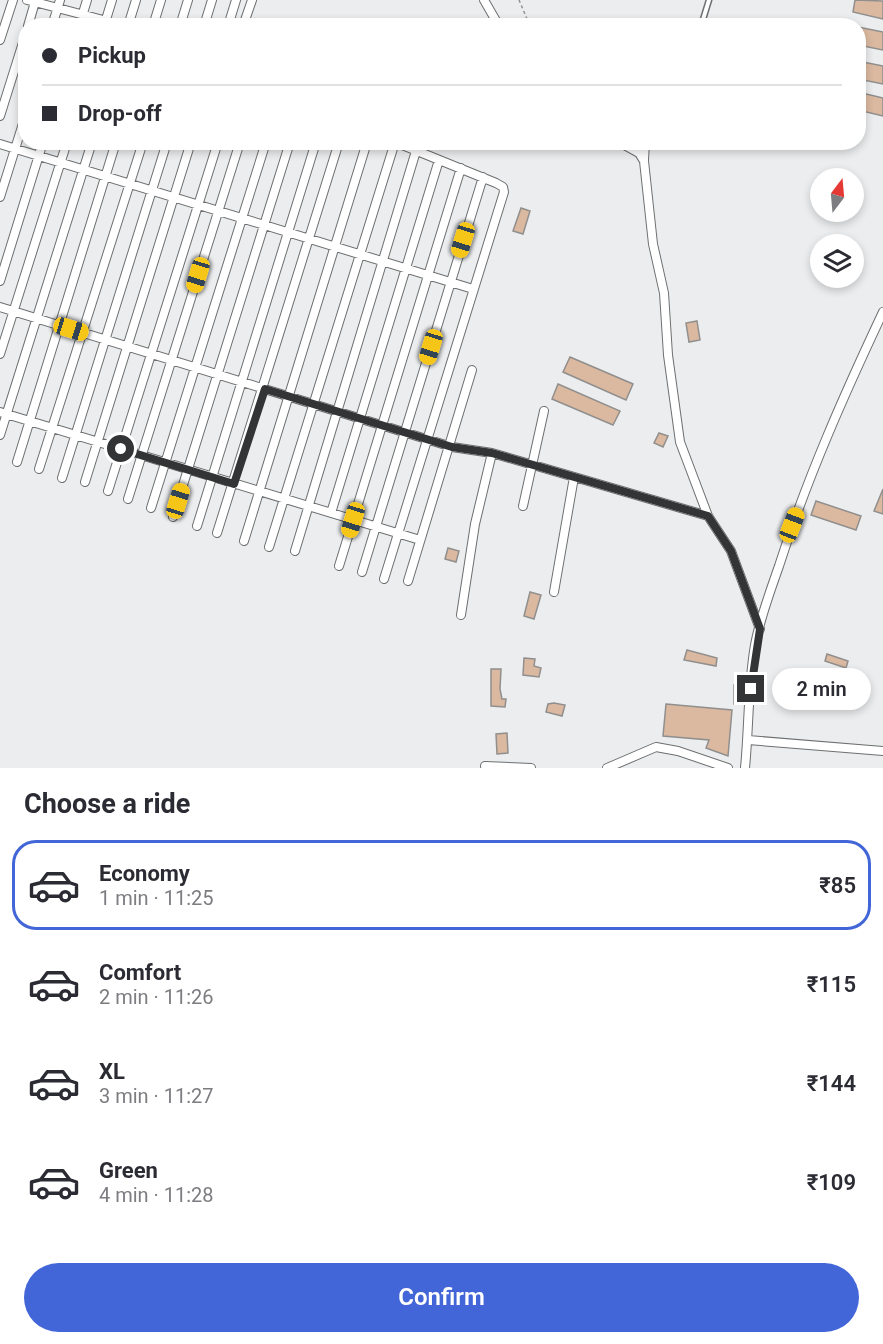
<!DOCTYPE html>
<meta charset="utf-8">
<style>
:root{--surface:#fff;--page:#f7f7f7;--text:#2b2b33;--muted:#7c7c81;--line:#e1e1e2;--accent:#4265d7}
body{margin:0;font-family:Roboto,sans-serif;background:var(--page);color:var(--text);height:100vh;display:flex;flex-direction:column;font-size:22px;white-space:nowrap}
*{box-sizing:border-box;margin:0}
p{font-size:20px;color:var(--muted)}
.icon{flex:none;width:33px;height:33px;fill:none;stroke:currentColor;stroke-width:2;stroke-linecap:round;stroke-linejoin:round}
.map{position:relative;height:768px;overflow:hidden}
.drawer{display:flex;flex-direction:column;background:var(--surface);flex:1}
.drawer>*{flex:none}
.top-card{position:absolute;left:18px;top:18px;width:848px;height:132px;border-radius:24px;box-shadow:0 3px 9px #0003;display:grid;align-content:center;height:132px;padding:0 24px;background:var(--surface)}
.needle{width:39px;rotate:16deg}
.buttons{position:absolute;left:810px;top:168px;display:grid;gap:12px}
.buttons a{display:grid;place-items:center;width:54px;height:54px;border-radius:50%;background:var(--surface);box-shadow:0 3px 9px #0003;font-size:30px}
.end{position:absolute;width:27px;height:27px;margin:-14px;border:8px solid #333435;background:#fff;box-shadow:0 0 0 3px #fff}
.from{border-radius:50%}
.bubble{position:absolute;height:42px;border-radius:21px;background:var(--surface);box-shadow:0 3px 9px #0003;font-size:20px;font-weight:600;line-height:42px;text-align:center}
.car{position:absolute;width:18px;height:36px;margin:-18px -9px;border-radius:8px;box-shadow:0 0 4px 2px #0007;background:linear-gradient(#f5c518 24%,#345 0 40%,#f5c518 0 76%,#345 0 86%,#f5c518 0)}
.top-card b{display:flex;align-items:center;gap:21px;height:57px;font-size:22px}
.top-card b+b{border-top:2px solid var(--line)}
.top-card i{width:15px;height:15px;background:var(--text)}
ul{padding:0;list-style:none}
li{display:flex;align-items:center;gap:18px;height:90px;margin:0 12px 9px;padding:0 12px;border:3px solid transparent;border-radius:24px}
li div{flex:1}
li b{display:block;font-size:22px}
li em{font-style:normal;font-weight:600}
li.active{border-color:var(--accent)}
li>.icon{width:54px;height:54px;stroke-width:1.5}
h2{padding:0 24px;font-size:27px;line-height:72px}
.action{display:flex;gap:12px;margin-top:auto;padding:12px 24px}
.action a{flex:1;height:69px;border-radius:36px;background:var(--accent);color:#fff;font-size:24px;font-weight:600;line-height:69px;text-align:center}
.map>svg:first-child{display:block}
</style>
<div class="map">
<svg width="883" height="768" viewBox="0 0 883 768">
<rect width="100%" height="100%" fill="#ebedef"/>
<!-- building -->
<path fill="#dbb9a0" stroke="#918f8d" stroke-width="1.5" d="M855,0L883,1V19L853,12Z
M858,27L883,32V50L858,45Z
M858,61L883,66V84L858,79Z
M858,92L883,98V116L858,110Z
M521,208L530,211L523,234L513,231Z
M697,321L700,340L689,342L686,323Z
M570,357L633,384L626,400L563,372Z
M558,384L620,411L613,425L552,399Z
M659,433L668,436L663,447L654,443Z
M883,489V514L874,511Z
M816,501L861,516L856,530L811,515Z
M448,548L459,551L456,562L445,559Z
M530,592L541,595L534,619L524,616Z
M687,650L717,658L716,666L684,660Z
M827,654L848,661L846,668L825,661Z
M524,658L535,659L534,666L541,668L539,677L523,675Z
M491,669H501L500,689L502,699H506L505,707L491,706Z
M734,685H742V704H734Z
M554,703L565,705L562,716L546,712L548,704Z
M666,704L732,710L728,756L706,748L709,740L663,736Z
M507,733L508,753L497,754L496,734Z"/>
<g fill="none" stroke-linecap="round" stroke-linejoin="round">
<defs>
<path id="lane" d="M701,26L709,0"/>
<path id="street" d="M27,0L126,26
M484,0L499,26
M28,26L35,2
M52,26L60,0
M79,26L87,0
M104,26L112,0
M128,26L136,0
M153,26L161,0
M180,26L188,0
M204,26L212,0
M228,26L236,0
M243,26L252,0
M0,40L13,0
M0,116L26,33
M619,142L639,153L644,161L653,244L664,293L668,355L680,442L708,516L731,551L760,629
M0,144L473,289
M644,160L645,142
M0,197L26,114
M0,281L43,142
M0,307L452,447L492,453L708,516
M0,354L67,142
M0,412L420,540
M0,435L92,142
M17,462L116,142
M39,469L143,142
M62,478L167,142
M85,482L191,142
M108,491L218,142
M128,499L240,142
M523,506L544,411
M151,508L266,142
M331,513L439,160
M173,517L290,142
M197,526L316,142
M217,533L339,142
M244,541L367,142
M269,547L395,142L496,183L503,187L504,192L384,579
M295,551L416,151
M339,566L461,168
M362,572L483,177
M408,581L472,370
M554,592L574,477
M461,615L475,524L492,453
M748,740L883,751
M485,766L531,768
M607,768L656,747L678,751L728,768
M745,768C749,727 748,685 755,645C760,618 770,592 779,566C807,478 844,395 883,312"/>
</defs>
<!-- lane casing -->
<use href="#lane" stroke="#6d6f70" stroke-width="7"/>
<!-- street casing -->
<use href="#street" stroke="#6d6f70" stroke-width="10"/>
<!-- path -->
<path stroke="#8e9091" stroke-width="1.5" stroke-dasharray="3 3" stroke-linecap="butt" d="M519,0L530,26"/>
<!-- lane -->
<use href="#lane" stroke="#fff" stroke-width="4"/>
<!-- street -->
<use href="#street" stroke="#fff" stroke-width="8"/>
</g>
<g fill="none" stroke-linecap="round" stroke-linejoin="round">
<!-- route -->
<path stroke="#333435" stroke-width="8" d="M121,449L234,484L265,389L452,447L492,453L708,516L731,551L760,629L751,689"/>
</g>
</svg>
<div class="buttons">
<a><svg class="needle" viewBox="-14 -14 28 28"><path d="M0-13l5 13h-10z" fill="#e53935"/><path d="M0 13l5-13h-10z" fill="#7c7c81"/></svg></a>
<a><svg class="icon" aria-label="layers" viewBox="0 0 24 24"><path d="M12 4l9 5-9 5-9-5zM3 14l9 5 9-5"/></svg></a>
</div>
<i class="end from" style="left:121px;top:449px"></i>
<i class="end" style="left:751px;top:689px"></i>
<div class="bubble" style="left:772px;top:668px;width:99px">2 min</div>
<i class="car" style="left:463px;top:240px;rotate:197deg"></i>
<i class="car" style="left:198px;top:275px;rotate:197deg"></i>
<i class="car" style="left:71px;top:329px;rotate:107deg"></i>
<i class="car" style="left:431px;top:347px;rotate:197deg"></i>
<i class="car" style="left:178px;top:501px;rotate:17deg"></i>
<i class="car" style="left:353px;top:520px;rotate:197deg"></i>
<i class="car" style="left:792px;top:525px;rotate:21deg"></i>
<div class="top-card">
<b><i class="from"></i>Pickup</b>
<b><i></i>Drop-off</b>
</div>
</div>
<section class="drawer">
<h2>Choose a ride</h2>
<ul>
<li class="active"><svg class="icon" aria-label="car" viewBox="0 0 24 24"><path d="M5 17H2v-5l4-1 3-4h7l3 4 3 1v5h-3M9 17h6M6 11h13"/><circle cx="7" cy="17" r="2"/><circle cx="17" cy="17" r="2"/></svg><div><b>Economy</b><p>1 min · 11:25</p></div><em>₹85</em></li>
<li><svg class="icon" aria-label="car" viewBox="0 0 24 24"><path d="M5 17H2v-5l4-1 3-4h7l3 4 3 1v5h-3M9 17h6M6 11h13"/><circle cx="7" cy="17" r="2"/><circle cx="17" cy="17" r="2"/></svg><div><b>Comfort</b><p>2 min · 11:26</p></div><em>₹115</em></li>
<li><svg class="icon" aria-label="car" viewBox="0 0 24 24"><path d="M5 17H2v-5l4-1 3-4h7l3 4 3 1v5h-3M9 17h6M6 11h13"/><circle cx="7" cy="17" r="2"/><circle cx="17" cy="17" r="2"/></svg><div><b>XL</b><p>3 min · 11:27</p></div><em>₹144</em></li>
<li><svg class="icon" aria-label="car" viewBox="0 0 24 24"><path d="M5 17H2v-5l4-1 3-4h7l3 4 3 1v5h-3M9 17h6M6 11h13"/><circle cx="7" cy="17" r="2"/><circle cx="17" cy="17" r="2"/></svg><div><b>Green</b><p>4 min · 11:28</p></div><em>₹109</em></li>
</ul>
<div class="action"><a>Confirm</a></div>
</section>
